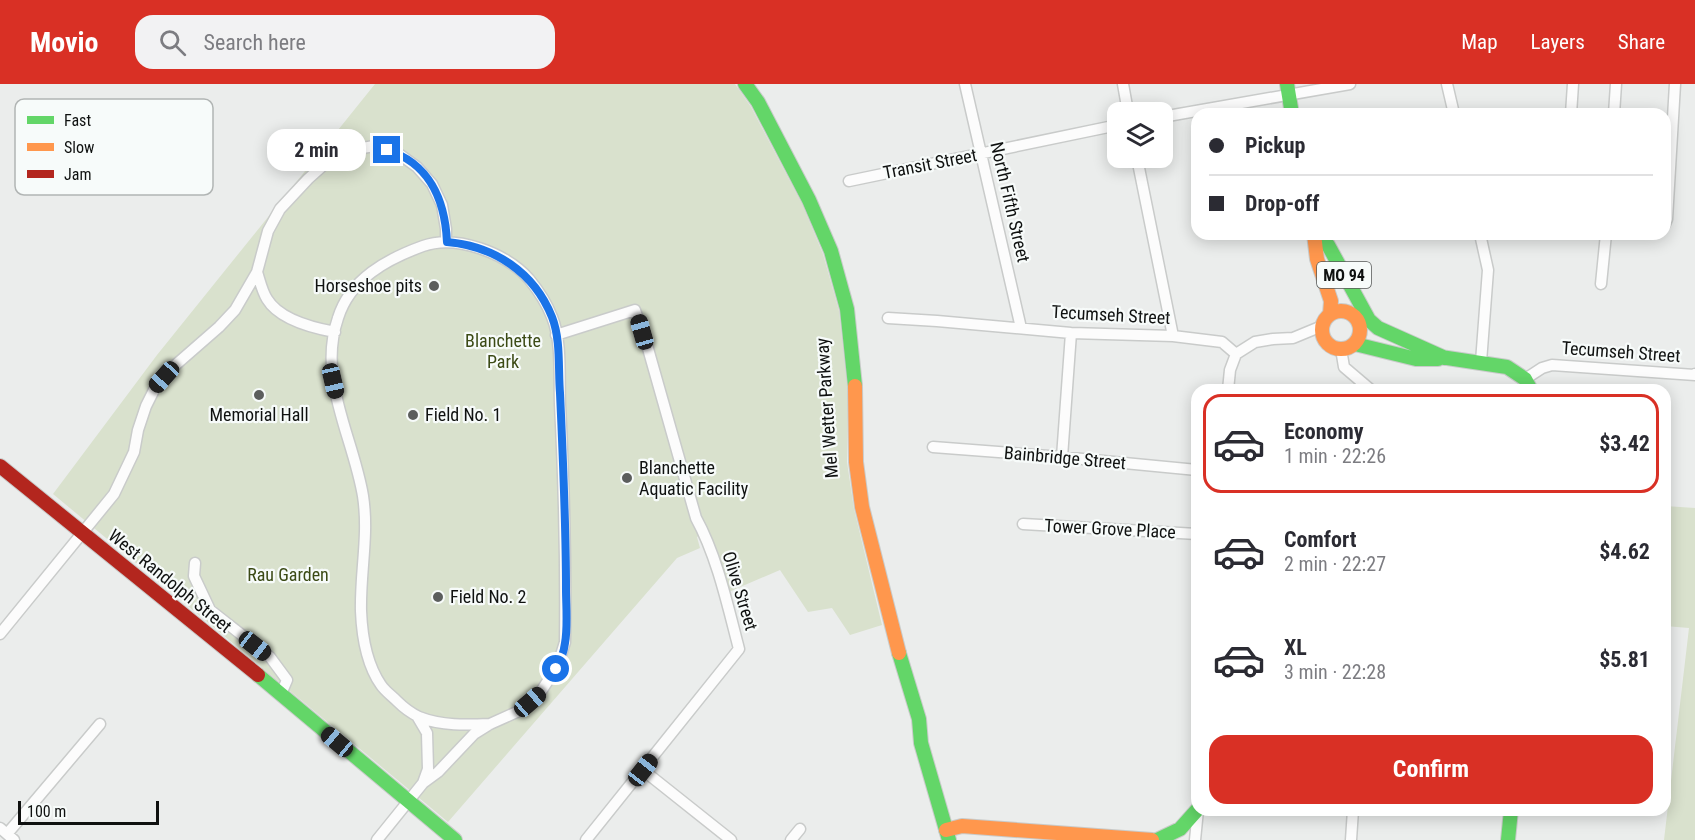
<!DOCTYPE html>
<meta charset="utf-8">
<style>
:root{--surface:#fff;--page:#f2f2f3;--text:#2b2b33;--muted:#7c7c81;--line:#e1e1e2;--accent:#d93025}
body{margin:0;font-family:"Roboto Condensed",sans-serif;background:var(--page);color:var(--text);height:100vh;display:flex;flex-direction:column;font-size:22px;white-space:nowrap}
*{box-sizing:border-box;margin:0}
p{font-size:20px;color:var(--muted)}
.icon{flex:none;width:33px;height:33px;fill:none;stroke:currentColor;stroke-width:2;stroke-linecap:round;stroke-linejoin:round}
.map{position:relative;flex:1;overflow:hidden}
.panel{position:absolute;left:1191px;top:300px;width:480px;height:432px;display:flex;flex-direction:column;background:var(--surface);border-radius:18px;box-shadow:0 3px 15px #0003}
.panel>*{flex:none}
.guide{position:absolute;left:1191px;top:24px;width:480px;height:132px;border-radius:18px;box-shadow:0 3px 15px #0003;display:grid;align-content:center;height:132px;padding:0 18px;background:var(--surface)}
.buttons{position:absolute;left:1107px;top:18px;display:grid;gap:12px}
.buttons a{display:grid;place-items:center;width:66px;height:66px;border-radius:12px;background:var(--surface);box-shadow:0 3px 15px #0003;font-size:30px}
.scale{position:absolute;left:18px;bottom:15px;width:141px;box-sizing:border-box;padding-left:6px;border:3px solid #0f1110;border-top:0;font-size:16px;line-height:21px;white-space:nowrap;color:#0f1110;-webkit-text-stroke:4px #f7fbfa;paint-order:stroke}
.end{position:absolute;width:27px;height:27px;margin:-14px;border:8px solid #1a73e8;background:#fff;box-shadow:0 0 0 3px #fff}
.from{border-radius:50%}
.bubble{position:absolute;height:42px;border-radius:18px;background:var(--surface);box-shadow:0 3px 15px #0003;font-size:20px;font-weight:700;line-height:42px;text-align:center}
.car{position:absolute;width:18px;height:36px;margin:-18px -9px;border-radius:8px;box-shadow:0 0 4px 2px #0007;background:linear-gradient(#222 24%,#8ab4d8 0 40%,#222 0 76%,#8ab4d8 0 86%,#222 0)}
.guide b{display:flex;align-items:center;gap:21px;height:57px;font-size:22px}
.guide b+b{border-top:2px solid var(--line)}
.guide i{width:15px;height:15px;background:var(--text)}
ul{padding:10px 0 0;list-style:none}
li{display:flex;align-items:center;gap:18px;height:99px;margin:0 12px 9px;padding:0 6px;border:3px solid transparent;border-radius:18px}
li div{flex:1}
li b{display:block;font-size:22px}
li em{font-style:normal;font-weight:700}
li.selected{border-color:var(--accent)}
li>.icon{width:54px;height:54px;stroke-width:1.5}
.primary-button{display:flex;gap:12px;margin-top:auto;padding:12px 18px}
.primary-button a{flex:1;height:69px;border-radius:18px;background:var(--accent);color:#fff;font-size:24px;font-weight:700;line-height:69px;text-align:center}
header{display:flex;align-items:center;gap:36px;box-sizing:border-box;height:84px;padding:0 30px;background:var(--accent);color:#fff}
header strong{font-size:28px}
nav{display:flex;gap:33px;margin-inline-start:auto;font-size:21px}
.search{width:420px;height:54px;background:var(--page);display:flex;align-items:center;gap:15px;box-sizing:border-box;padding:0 21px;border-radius:18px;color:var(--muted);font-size:22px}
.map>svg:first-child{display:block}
</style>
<header>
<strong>Movio</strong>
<div class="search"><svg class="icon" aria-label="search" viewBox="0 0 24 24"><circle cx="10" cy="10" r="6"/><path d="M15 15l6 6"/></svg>Search here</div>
<nav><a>Map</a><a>Layers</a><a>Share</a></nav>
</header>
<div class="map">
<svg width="1695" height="756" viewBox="0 0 1695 756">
<rect width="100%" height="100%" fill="#ebedec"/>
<!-- green -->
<path fill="#d9e1cd" d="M375,0H735L751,23L802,120L823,170L839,227L848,311L847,378L854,425L882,541L850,551L832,524L808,528L780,486L724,510L703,449L697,453L700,464L677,474L448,738L53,410L157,271Z
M1665,422L1695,424V756H1664L1689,544L1665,542Z"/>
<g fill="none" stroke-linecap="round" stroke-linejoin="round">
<defs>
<path id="street" d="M965,0L1021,244
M1123,0L1128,28
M1447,0L1454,30
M1571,30L1573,0
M1614,30L1616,0
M1162,33L1350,0
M1137,74L1173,252
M849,97L1118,41
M1665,140L1667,135L1675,0
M1480,150L1488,186L1481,278
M257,188C260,197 262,207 267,215C279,235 313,244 335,248
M1601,200L1606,150
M888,234L937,237L1071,249L1173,252L1222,258L1236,270
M556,251L635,226L647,261L696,434C717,472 728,523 739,565L586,756
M1341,265L1344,283L1371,306
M1236,270L1255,258L1273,255L1293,254L1322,242
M1525,295L1542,284L1552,281L1695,291V290
M1228,306L1230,286L1236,270
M933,363L1062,373L1197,386
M1062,373L1071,249
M1023,440L1197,450
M195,479L194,492L210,526L270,573L287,596L281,610
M0,550L114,410L134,368L138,346L146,322L156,302L172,284L219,243L235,226L257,188L268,147L280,125L308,95L327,78L351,66L374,62L399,70L417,83L432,100L442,121L446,145V158
M417,632L427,649L428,685L423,699L438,688L474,650L490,640L519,627L540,609L558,581L565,558C566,479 564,400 560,320C559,294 562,257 552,233C547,220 538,206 529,195C506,169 456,150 423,162C387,175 350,195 338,234C317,295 353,352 363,412C369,451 360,488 361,527C362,552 367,581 381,601C385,607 392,612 397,617C403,623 411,629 419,633C442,642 466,641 490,640
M643,686L731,756
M0,744L14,756
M7,750L100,640
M377,756L423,699
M791,756L800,745
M1195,756L1198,726
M1351,756L1353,726"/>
<path id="fast" d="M745,0L758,18L809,116L831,167L847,225L855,302
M1287,0L1292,30
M1315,150L1328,161L1369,236L1378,244L1445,274
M1355,260L1416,275H1438
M1434,272L1507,283L1525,295L1531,306
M899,569L919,635L921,659L949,756
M258,591L455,756
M1157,756L1180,745L1197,726
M1508,756L1511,726"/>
<path id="slow" d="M1314,150L1317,175L1331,217L1330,230
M1322 246a19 19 0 1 1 38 0a19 19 0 1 1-38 0Z
M855,302L856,378L862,423L899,569
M946,746L962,742L1152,756"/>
<path id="jam" d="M0,382L258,591"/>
</defs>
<!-- street casing -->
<use href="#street" stroke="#c9cbca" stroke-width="13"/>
<!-- fast casing -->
<use href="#fast" stroke="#c9cbca" stroke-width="16"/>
<!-- slow casing -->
<use href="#slow" stroke="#c9cbca" stroke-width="16"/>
<!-- jam casing -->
<use href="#jam" stroke="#c9cbca" stroke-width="16"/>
<!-- street -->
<use href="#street" stroke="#fcfcfc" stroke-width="10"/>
<!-- fast -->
<use href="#fast" stroke="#63d668" stroke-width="14"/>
<!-- slow -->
<use href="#slow" stroke="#ff974d" stroke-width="14"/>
<!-- jam -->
<use href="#jam" stroke="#b3261e" stroke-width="14"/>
</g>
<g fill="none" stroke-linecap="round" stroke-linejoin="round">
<!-- route -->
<path stroke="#1a73e8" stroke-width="8" d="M387,66C429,79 445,116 447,158C494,162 534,188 552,233C561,256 558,285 560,309C563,374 566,439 566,505C566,521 568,543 565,559C564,567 560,578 556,585"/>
</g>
<!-- markers -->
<g fill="#5c5e5d" stroke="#f7fbfa" stroke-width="2">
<circle cx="434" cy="202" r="6"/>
<circle cx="259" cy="311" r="6"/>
<circle cx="413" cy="331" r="6"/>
<circle cx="627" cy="394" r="6"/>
<circle cx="438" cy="513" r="6"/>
</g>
<g text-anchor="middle" stroke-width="4.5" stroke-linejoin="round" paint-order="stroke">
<!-- shield labels -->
<rect fill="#f7fbfa" stroke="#555756" stroke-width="1.5" x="1317" y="178" width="54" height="26" rx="4.5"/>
<g font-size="16" font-weight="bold" fill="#0f1110">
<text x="1344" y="197">MO 94</text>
</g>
<!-- street labels -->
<g font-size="18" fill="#0f1110" stroke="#f7fbfa">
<text transform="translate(930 80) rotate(-11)" y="6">Transit Street</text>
<text transform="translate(1010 118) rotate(77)" y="6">North Fifth Street</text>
<text transform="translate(1111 231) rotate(3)" y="6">Tecumseh Street</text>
<text transform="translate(1621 268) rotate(4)" y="6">Tecumseh Street</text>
<text transform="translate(827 324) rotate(-94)" y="6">Mel Wetter Parkway</text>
<text transform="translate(1065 374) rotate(5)" y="6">Bainbridge Street</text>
<text transform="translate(1110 445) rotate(3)" y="6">Tower Grove Place</text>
<text transform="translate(170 497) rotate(39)" y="6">West Randolph Street</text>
<text transform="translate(740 507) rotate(73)" y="6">Olive Street</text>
</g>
<!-- poi labels -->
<g font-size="18" fill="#0f1110" stroke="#f7fbfa" text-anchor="start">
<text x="422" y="208" text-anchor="end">Horseshoe pits</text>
<text x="259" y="337" text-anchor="middle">Memorial Hall</text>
<text x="425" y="337">Field No. 1</text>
<text x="639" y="390">Blanchette<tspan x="639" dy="21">Aquatic Facility</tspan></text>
<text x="450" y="519">Field No. 2</text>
</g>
<!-- park labels -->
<g font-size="18" fill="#3b4a15" stroke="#f7fbfa">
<text x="503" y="263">Blanchette<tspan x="503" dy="21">Park</tspan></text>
<text x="288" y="497">Rau Garden</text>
</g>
</g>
<!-- legend -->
<rect x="15" y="15" width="198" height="96" rx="9" fill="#f7fbfa" stroke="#b1b5b4" stroke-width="1.5"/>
<rect x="27" y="32" width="27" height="8" fill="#63d668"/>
<rect x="27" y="59" width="27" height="8" fill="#ff974d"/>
<rect x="27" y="86" width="27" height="8" fill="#b3261e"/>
<g font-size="16" fill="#0f1110">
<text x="64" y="42">Fast</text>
<text x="64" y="69">Slow</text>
<text x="64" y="96">Jam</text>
</g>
</svg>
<div class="buttons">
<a><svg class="icon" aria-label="layers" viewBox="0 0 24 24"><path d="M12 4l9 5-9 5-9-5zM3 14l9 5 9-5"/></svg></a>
</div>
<div class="scale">100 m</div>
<i class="end from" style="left:556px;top:585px"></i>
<i class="end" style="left:387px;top:66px"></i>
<div class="bubble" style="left:267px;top:45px;width:99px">2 min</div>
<i class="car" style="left:642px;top:248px;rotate:344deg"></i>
<i class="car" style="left:164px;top:293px;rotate:222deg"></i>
<i class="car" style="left:333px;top:297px;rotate:167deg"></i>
<i class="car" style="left:255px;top:562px;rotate:128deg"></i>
<i class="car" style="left:530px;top:618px;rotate:49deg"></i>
<i class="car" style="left:337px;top:658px;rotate:310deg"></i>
<i class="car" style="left:643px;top:686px;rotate:38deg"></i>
<div class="guide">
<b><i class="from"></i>Pickup</b>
<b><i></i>Drop-off</b>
</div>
<section class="panel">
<ul>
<li class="selected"><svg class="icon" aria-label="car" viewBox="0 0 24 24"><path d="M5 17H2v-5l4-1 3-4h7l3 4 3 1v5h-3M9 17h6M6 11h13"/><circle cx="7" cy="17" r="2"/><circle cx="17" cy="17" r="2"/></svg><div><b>Economy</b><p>1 min · 22:26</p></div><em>$3.42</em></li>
<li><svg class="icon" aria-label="car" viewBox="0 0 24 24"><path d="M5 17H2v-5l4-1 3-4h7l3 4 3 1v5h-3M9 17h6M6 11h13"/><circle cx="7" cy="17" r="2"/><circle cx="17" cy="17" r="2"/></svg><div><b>Comfort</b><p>2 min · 22:27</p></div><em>$4.62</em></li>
<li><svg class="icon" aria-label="car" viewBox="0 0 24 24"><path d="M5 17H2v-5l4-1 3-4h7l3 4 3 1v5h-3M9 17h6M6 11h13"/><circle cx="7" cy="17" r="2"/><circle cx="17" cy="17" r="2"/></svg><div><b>XL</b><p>3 min · 22:28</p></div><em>$5.81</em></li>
</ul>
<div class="primary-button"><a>Confirm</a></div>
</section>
</div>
